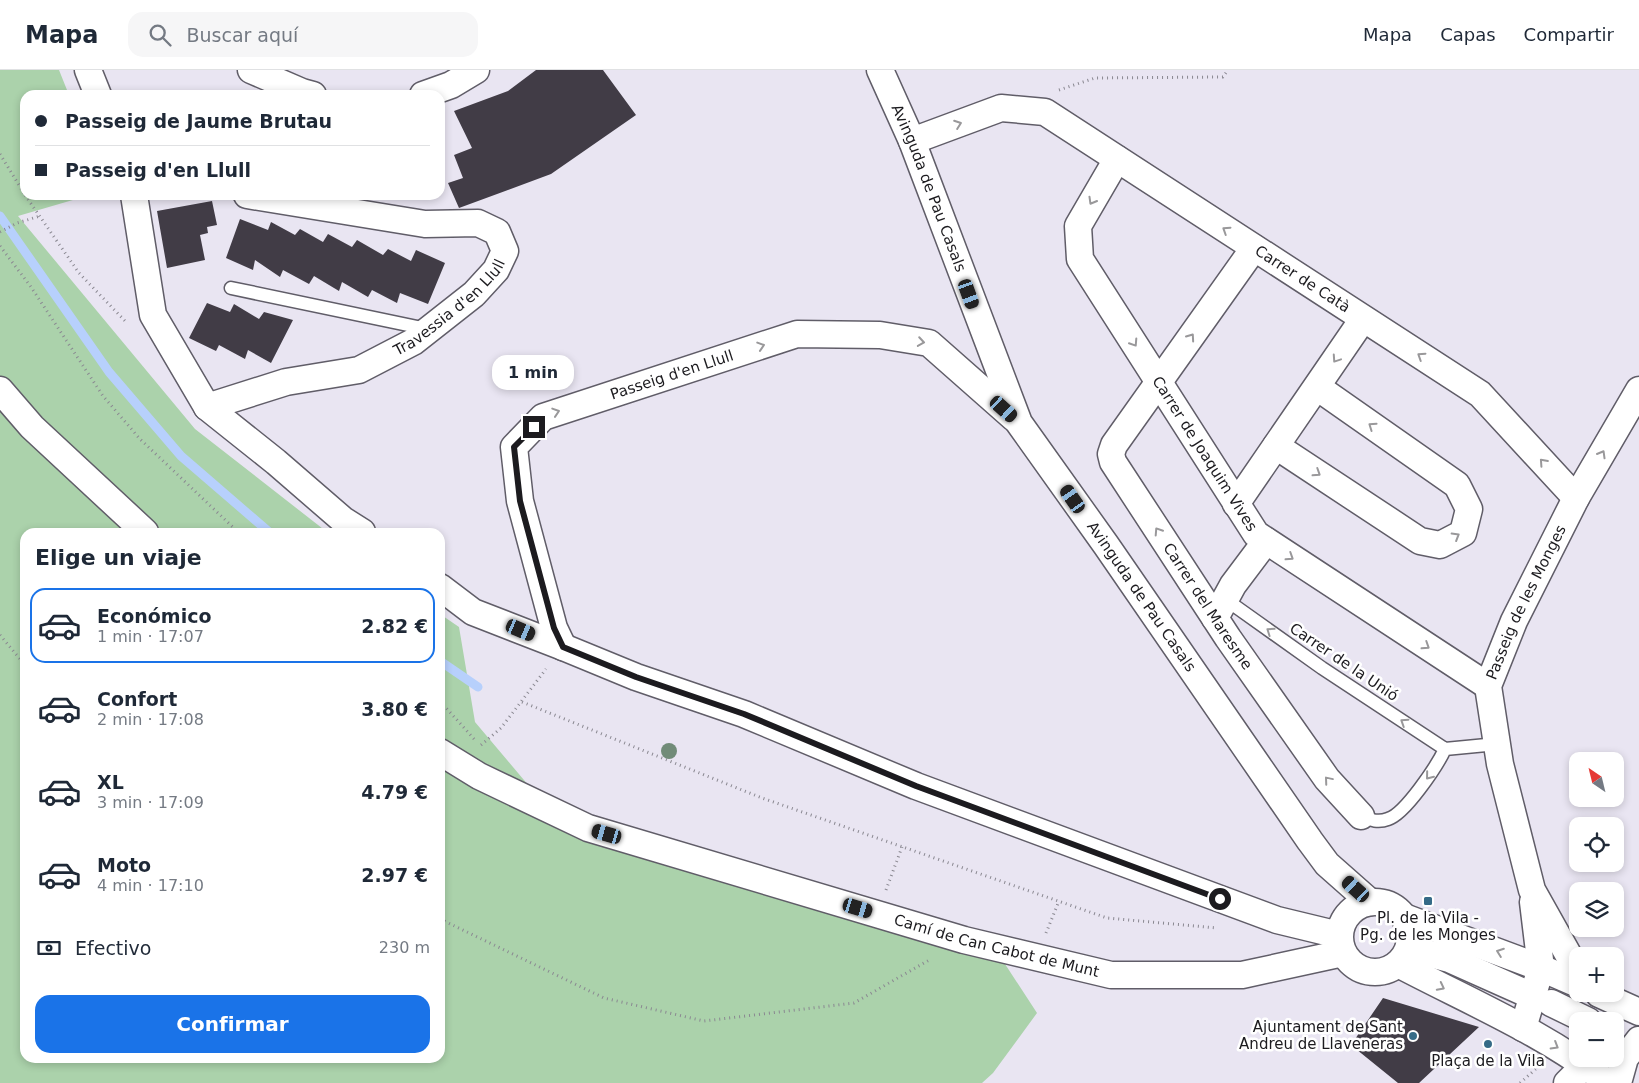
<!DOCTYPE html>
<html lang="es">
<meta charset="utf-8">
<style>
:root{--surface:#fff;--page:#f6f6f7;--text:#1f2937;--muted:#747a83;--line:#e0e1e3;--accent:#1a73e8}
body{margin:0;font-family:"DejaVu Sans",sans-serif;background:var(--page);color:var(--text);height:100vh;display:flex;flex-direction:column;font-size:19px;white-space:nowrap}
*{box-sizing:border-box;margin:0}
p{font-size:16px;color:var(--muted)}
.icon{flex:none;width:28px;height:28px;fill:none;stroke:currentColor;stroke-width:2;stroke-linecap:round;stroke-linejoin:round}
.map{position:relative;flex:1;overflow:hidden}
.sheet{position:absolute;left:20px;top:458px;width:425px;height:535px;display:flex;flex-direction:column;background:var(--surface);border-radius:15px;box-shadow:0 2px 8px #0003}
.sheet>*{flex:none}
.top-card{position:absolute;left:20px;top:20px;width:425px;height:110px;border-radius:15px;box-shadow:0 2px 8px #0003;display:grid;align-content:center;height:110px;padding:0 15px;background:var(--surface)}
.needle{width:32px;rotate:325deg}
.controls{position:absolute;left:1569px;top:682px;display:grid;gap:10px}
.controls a{display:grid;place-items:center;width:55px;height:55px;border-radius:10px;background:var(--surface);box-shadow:0 2px 8px #0003;font-size:25px}
.end{position:absolute;width:22px;height:22px;margin:-11px;border:6px solid #1c1b1f;background:#fff;box-shadow:0 0 0 2px #fff}
.from{border-radius:50%}
.bubble{position:absolute;height:35px;border-radius:15px;background:var(--surface);box-shadow:0 2px 8px #0003;font-size:16px;font-weight:700;line-height:35px;text-align:center}
.car{position:absolute;width:15px;height:30px;margin:-15px -8px;border-radius:6px;box-shadow:0 0 4px 1px #0007;background:linear-gradient(#222 24%,#8ab4d8 0 40%,#222 0 76%,#8ab4d8 0 86%,#222 0)}
.top-card b{display:flex;align-items:center;gap:18px;height:48px;font-size:19px}
.top-card b+b{border-top:1px solid var(--line)}
.top-card i{width:12px;height:12px;background:var(--text)}
ul{padding:0;list-style:none}
li{display:flex;align-items:center;gap:15px;height:75px;margin:0 10px 8px;padding:0 5px;border:2px solid transparent;border-radius:15px}
li div{flex:1}
li b{display:block;font-size:19px}
li em{font-style:normal;font-weight:700}
li.current{border-color:var(--accent)}
li>.icon{width:45px;height:45px;stroke-width:1.5}
h2{padding:0 15px;font-size:22px;line-height:60px}
.pay{display:flex;align-items:center;gap:12px;height:55px;padding:0 15px;font-size:19px}
.pay p{margin-inline-start:auto}
.button{display:flex;gap:10px;margin-top:auto;padding:10px 15px}
.button a{flex:1;height:58px;border-radius:15px;background:var(--accent);color:#fff;font-size:20px;font-weight:700;line-height:58px;text-align:center}
header{display:flex;align-items:center;gap:30px;box-sizing:border-box;height:70px;padding:0 25px;background:var(--surface);border-bottom:1px solid var(--line)}
header strong{font-size:24px}
nav{display:flex;gap:28px;margin-inline-start:auto;font-size:18px}
.search{width:350px;height:45px;background:var(--page);display:flex;align-items:center;gap:12px;box-sizing:border-box;padding:0 18px;border-radius:15px;color:var(--muted);font-size:19px}
.map>svg:first-child{display:block}
</style>
<header>
<strong>Mapa</strong>
<div class="search"><svg class="icon" aria-label="search" viewBox="0 0 24 24"><circle cx="10" cy="10" r="6"/><path d="M15 15l6 6"/></svg>Buscar aquí</div>
<nav><a>Mapa</a><a>Capas</a><a>Compartir</a></nav>
</header>
<div class="map">
<svg width="1639" height="1013" viewBox="0 0 1639 1013">
<rect width="100%" height="100%" fill="#e9e5f2"/>
<!-- green -->
<path fill="#abd2ab" d="M0,0H59L69,25H25V125H90L18,146L195,359L327,462H25V988H440V544L459,557L475,652L529,716L596,764L912,858L1005,894L1037,943L993,1003L982,1013H0Z"/>
<g fill="none" stroke-linecap="round" stroke-linejoin="round">
<!-- stream -->
<path stroke="#b7d0fc" stroke-width="9" d="M0,146L109,302L181,386L269,462
M440,591L478,617"/>
</g>
<!-- building -->
<path fill="#413c46" d="M536,0H603L636,45L551,104L459,138L448,113L463,108L454,85L472,78L454,41L508,21Z
M212,131L217,155L207,157L208,163L200,165L205,190L167,198L157,141Z
M240,149L268,160L271,152L295,165L300,159L323,172L328,164L352,177L357,170L383,185L388,179L411,191L416,180L445,193L428,234L400,223L397,233L372,220L368,227L342,212L339,221L314,206L309,214L283,200L280,207L255,190L253,200L226,188Z
M207,233L230,242L234,234L259,249L264,242L293,250L271,293L248,280L245,289L219,275L216,281L189,268Z
M1383,928L1479,957L1419,1013H1398L1351,975Z"/>
<g fill="none" stroke-linecap="round" stroke-linejoin="round">
<defs>
<path id="lane" d="M231,218L427,259
M1225,529L1322,598L1445,679
M1361,746C1371,750 1378,753 1388,749C1405,744 1437,696 1445,679L1497,674"/>
<g id="street">
<path d="M88,0L98,25"/>
<path d="M251,0L302,22L313,25"/>
<path id="s1" d="M880,0L912,71L1019,353L1106,475L1310,771L1327,794L1370,832"/>
<path d="M423,25L451,15L476,0"/>
<path id="s2" d="M912,71L1001,38L1045,42L1480,324L1576,428"/>
<path id="s3" d="M1117,89L1078,156L1080,189L1256,464L1488,616"/>
<path d="M134,125L153,245L207,337L276,392L343,450L362,462"/>
<path id="s4" d="M1254,178L1114,375L1111,384L1113,392L1228,568L1327,709L1361,746"/>
<path d="M0,320L32,357L145,462"/>
<path id="s5" d="M207,337L286,312L359,300L413,272L474,224L496,200L505,181L497,162L478,153L425,154L247,125"/>
<path d="M1276,376L1420,471L1440,475L1463,463L1469,439L1457,415L1317,317"/>
<path d="M1236,434L1363,249"/>
<path d="M440,517L473,542L563,577L636,607L744,644L916,716L1277,850L1339,865"/>
<path d="M1215,548L1233,515L1266,471"/>
<path id="s6" d="M563,577L554,558L520,431L514,377L543,347L797,264L880,265L929,273L1014,348"/>
<path id="s7" d="M440,682L479,706L588,758L964,870L1111,905H1242L1343,883"/>
<circle cx="1375" cy="867" r="35"/>
<path d="M1404,847L1541,898L1578,914"/>
<path d="M1423,882L1449,889L1523,922"/>
<path d="M1398,894C1468,931 1547,964 1608,1013"/>
<path id="s8" d="M1578,902L1532,820L1500,694L1488,616L1514,551L1576,428L1639,320"/>
<path d="M1599,924L1639,942"/>
<path d="M1551,933L1588,951"/>
<path d="M1523,958L1541,898L1533,832"/>
<path d="M1567,1013L1591,989"/>
<path d="M1618,1013L1625,988L1639,970"/>
</g>
</defs>
<!-- lane casing -->
<use href="#lane" stroke="#605d68" stroke-width="15"/>
<!-- street casing -->
<use href="#street" stroke="#605d68" stroke-width="29"/>
<!-- path -->
<path stroke="#8a8891" stroke-width="3" stroke-dasharray="1 4" stroke-linecap="butt" d="M1059,20L1095,8L1223,7L1228,0
M0,84L25,125
M25,125L79,203L127,253
M0,162L17,153L40,146
M0,176L31,217L103,326L140,369L238,462
M0,565L25,595
M440,631L475,670
M522,632L762,728L1107,848L1217,858
M481,675L501,658L546,599
M886,820L902,777
M440,849L604,928L704,951L854,933L931,889
M1046,863L1059,831
M1520,1013L1538,997"/>
<!-- lane -->
<use href="#lane" stroke="#fff" stroke-width="12"/>
<!-- street -->
<use href="#street" stroke="#fff" stroke-width="26"/>
</g>
<!-- trees -->
<circle fill="#718b78" cx="669" cy="681" r="8"/>
<!-- one-way arrows -->
<defs><path id="oneway-chevron" d="M-2-3.5L2.5 0L-2 3.5" fill="none" stroke-width="1.6" stroke-linecap="round" stroke-linejoin="round" transform="scale(1.25)"/></defs>
<g stroke="#99989a">
<use href="#oneway-chevron" transform="translate(958 54) rotate(-20)"/>
<use href="#oneway-chevron" transform="translate(1092 131) rotate(120)"/>
<use href="#oneway-chevron" transform="translate(1226 160) rotate(-147)"/>
<use href="#oneway-chevron" transform="translate(1191 267) rotate(-55)"/>
<use href="#oneway-chevron" transform="translate(921 272) rotate(9)"/>
<use href="#oneway-chevron" transform="translate(1134 273) rotate(57)"/>
<use href="#oneway-chevron" transform="translate(761 276) rotate(-18)"/>
<use href="#oneway-chevron" transform="translate(1421 286) rotate(-147)"/>
<use href="#oneway-chevron" transform="translate(1336 289) rotate(124)"/>
<use href="#oneway-chevron" transform="translate(556 342) rotate(-18)"/>
<use href="#oneway-chevron" transform="translate(1372 356) rotate(-145)"/>
<use href="#oneway-chevron" transform="translate(1602 384) rotate(-60)"/>
<use href="#oneway-chevron" transform="translate(1543 392) rotate(-132)"/>
<use href="#oneway-chevron" transform="translate(1317 403) rotate(33)"/>
<use href="#oneway-chevron" transform="translate(1158 461) rotate(-123)"/>
<use href="#oneway-chevron" transform="translate(1456 466) rotate(-31)"/>
<use href="#oneway-chevron" transform="translate(1290 487) rotate(33)"/>
<use href="#oneway-chevron" transform="translate(1270 561) rotate(-145)"/>
<use href="#oneway-chevron" transform="translate(1426 576) rotate(33)"/>
<use href="#oneway-chevron" transform="translate(1404 652) rotate(-147)"/>
<use href="#oneway-chevron" transform="translate(1429 706) rotate(129)"/>
<use href="#oneway-chevron" transform="translate(1328 710) rotate(-130)"/>
<use href="#oneway-chevron" transform="translate(1500 882) rotate(-160)"/>
<use href="#oneway-chevron" transform="translate(1441 917) rotate(27)"/>
<use href="#oneway-chevron" transform="translate(1555 976) rotate(31)"/>
</g>
<g fill="none" stroke-linecap="round" stroke-linejoin="round">
<!-- route -->
<path stroke="#1c1b1f" stroke-width="6" d="M534,357L514,377L520,431L554,558L563,577L636,607L744,644L916,716L1220,829"/>
</g>
<!-- markers -->
<g fill="#356b87" stroke="#fff" stroke-width="2">
<rect x="1423" y="826" width="10" height="10" rx="2.5"/>
<circle cx="1413" cy="966" r="5"/>
<circle cx="1488" cy="974" r="5"/>
</g>
<g text-anchor="middle" stroke-width="5" stroke-linejoin="round" paint-order="stroke">
<!-- street labels -->
<g font-size="15" fill="#1c1b1f" stroke="#fff">
<text dy="5" stroke="none"><textPath href="#s1" startOffset="128">Avinguda de Pau Casals</textPath></text>
<text dy="5" stroke="none"><textPath href="#s2" startOffset="446">Carrer de Catà</textPath></text>
<text dy="5" stroke="none"><textPath href="#s5" startOffset="268">Travessia d'en Llull</textPath></text>
<text dy="5" stroke="none"><textPath href="#s6" startOffset="384">Passeig d'en Llull</textPath></text>
<text dy="5" stroke="none"><textPath href="#s3" startOffset="342">Carrer de Joaquim Vives</textPath></text>
<text dy="5" stroke="none"><textPath href="#s1" startOffset="592">Avinguda de Pau Casals</textPath></text>
<text dy="5" stroke="none"><textPath href="#s8" startOffset="395">Passeig de les Monges</textPath></text>
<text dy="5" stroke="none"><textPath href="#s4" startOffset="432">Carrer del Maresme</textPath></text>
<text transform="translate(1344 592) rotate(34)" y="5">Carrer de la Unió</text>
<text dy="5" stroke="none"><textPath href="#s7" startOffset="592">Camí de Can Cabot de Munt</textPath></text>
</g>
<!-- poi labels -->
<g font-size="15" fill="#1c1b1f" stroke="#fff">
<text x="1428" y="853">Pl. de la Vila -<tspan x="1428" dy="17">Pg. de les Monges</tspan></text>
<text x="1403" y="962" text-anchor="end">Ajuntament de Sant<tspan x="1403" dy="17">Andreu de Llaveneras</tspan></text>
<text x="1488" y="996">Plaça de la Vila</text>
</g>
</g>
</svg>
<div class="controls">
<a><svg class="needle" viewBox="-14 -14 28 28"><path d="M0-13l5 13h-10z" fill="#e53935"/><path d="M0 13l5-13h-10z" fill="#747a83"/></svg></a>
<a><svg class="icon" aria-label="locate" viewBox="0 0 24 24"><circle cx="12" cy="12" r="6"/><path d="M12 2v4M12 18v4M2 12h4M18 12h4"/></svg></a>
<a><svg class="icon" aria-label="layers" viewBox="0 0 24 24"><path d="M12 4l9 5-9 5-9-5zM3 14l9 5 9-5"/></svg></a>
<a>+</a>
<a>−</a>
</div>
<i class="end from" style="left:1220px;top:829px"></i>
<i class="end" style="left:534px;top:357px"></i>
<div class="bubble" style="left:492px;top:285px;width:82px">1 min</div>
<i class="car" style="left:969px;top:224px;rotate:160deg"></i>
<i class="car" style="left:1004px;top:339px;rotate:132deg"></i>
<i class="car" style="left:1073px;top:429px;rotate:325deg"></i>
<i class="car" style="left:521px;top:560px;rotate:113deg"></i>
<i class="car" style="left:607px;top:764px;rotate:286deg"></i>
<i class="car" style="left:1356px;top:819px;rotate:312deg"></i>
<i class="car" style="left:858px;top:838px;rotate:107deg"></i>
<div class="top-card">
<b><i class="from"></i>Passeig de Jaume Brutau</b>
<b><i></i>Passeig d'en Llull</b>
</div>
<section class="sheet">
<h2>Elige un viaje</h2>
<ul>
<li class="current"><svg class="icon" aria-label="car" viewBox="0 0 24 24"><path d="M5 17H2v-5l4-1 3-4h7l3 4 3 1v5h-3M9 17h6M6 11h13"/><circle cx="7" cy="17" r="2"/><circle cx="17" cy="17" r="2"/></svg><div><b>Económico</b><p>1 min · 17:07</p></div><em>2.82 €</em></li>
<li><svg class="icon" aria-label="car" viewBox="0 0 24 24"><path d="M5 17H2v-5l4-1 3-4h7l3 4 3 1v5h-3M9 17h6M6 11h13"/><circle cx="7" cy="17" r="2"/><circle cx="17" cy="17" r="2"/></svg><div><b>Confort</b><p>2 min · 17:08</p></div><em>3.80 €</em></li>
<li><svg class="icon" aria-label="car" viewBox="0 0 24 24"><path d="M5 17H2v-5l4-1 3-4h7l3 4 3 1v5h-3M9 17h6M6 11h13"/><circle cx="7" cy="17" r="2"/><circle cx="17" cy="17" r="2"/></svg><div><b>XL</b><p>3 min · 17:09</p></div><em>4.79 €</em></li>
<li><svg class="icon" aria-label="car" viewBox="0 0 24 24"><path d="M5 17H2v-5l4-1 3-4h7l3 4 3 1v5h-3M9 17h6M6 11h13"/><circle cx="7" cy="17" r="2"/><circle cx="17" cy="17" r="2"/></svg><div><b>Moto</b><p>4 min · 17:10</p></div><em>2.97 €</em></li>
</ul>
<div class="pay"><svg class="icon" aria-label="cash" viewBox="0 0 24 24"><path d="M3 7h18v10H3z"/><circle cx="12" cy="12" r="2"/></svg>Efectivo<p>230 m</p></div>
<div class="button"><a>Confirmar</a></div>
</section>
</div>
